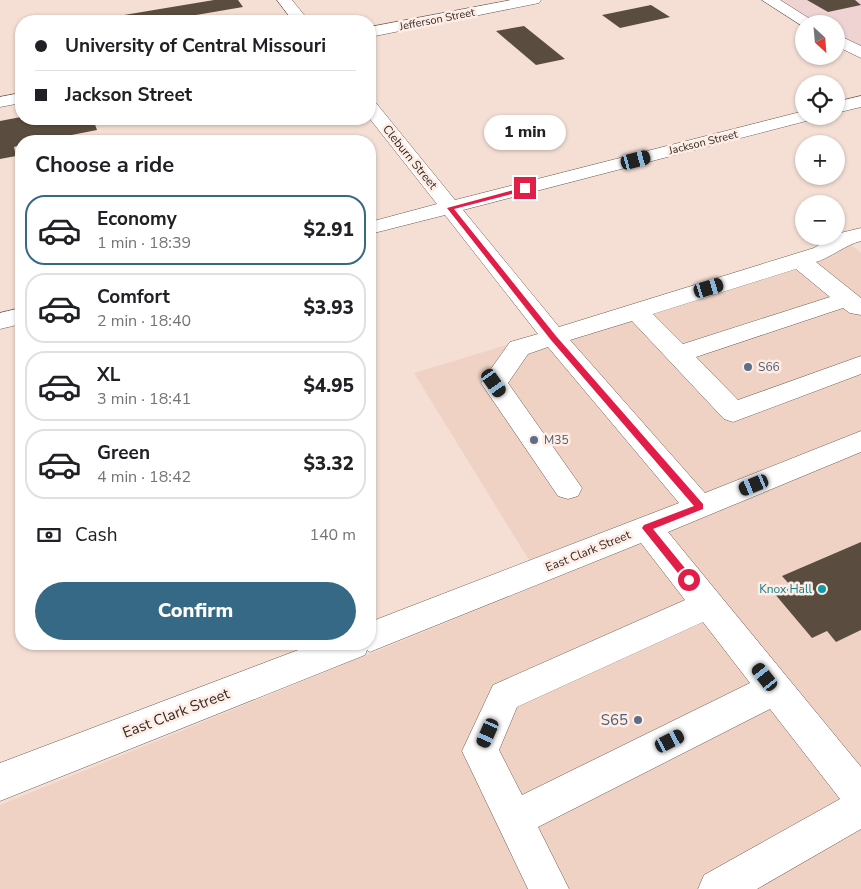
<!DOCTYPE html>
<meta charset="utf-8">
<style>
:root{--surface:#fff;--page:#f6f6f6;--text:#202124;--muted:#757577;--line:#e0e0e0;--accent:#356985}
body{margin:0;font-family:"Nunito Sans",sans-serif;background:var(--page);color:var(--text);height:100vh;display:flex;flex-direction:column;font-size:19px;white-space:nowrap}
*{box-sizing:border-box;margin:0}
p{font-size:16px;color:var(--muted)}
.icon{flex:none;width:28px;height:28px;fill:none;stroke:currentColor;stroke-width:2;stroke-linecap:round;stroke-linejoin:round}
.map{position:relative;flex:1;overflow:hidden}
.sheet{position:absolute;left:15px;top:135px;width:361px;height:515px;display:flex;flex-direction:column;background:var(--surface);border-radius:20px;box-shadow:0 1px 4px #0004}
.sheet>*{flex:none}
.banner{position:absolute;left:15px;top:15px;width:361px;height:110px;border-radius:20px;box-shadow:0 1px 4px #0004;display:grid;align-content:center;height:110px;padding:0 20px;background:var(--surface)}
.needle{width:32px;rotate:154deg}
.fabs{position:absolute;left:795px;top:15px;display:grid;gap:10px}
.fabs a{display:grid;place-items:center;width:50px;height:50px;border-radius:50%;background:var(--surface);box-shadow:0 1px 4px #0004;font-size:25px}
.end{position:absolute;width:22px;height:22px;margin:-11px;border:6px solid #e11d48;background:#fff;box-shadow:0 0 0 2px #fff}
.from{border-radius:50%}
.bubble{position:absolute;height:35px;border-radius:18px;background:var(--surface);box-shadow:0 1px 4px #0004;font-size:16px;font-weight:800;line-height:35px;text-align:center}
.car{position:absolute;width:15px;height:30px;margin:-15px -8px;border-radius:6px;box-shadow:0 0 4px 1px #0007;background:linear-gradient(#222 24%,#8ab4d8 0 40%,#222 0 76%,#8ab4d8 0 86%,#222 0)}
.banner b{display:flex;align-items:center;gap:18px;height:48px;font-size:19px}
.banner b+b{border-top:1px solid var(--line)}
.banner i{width:12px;height:12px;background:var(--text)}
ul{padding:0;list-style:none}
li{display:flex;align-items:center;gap:15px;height:70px;margin:0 10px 8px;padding:0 10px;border:2px solid var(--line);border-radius:20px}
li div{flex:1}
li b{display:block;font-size:19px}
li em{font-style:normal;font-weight:800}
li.on{border-color:var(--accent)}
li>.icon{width:45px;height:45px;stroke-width:1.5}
h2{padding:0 20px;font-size:22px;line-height:60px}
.pay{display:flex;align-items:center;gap:12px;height:55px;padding:0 20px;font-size:19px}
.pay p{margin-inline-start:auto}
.cta{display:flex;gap:10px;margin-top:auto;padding:10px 20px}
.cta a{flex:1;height:58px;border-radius:30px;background:var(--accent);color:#fff;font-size:20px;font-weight:800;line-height:58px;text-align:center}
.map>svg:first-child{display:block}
</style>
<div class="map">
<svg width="861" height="889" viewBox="0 0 861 889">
<rect width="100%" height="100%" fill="#f5dfd5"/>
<!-- commercial -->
<path fill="#eed3d2" d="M776,0H861V48L836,34V24H818Z"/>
<!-- built -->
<path fill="#efd2c4" d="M847,242L861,253V889H0V805L543,583L414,373Z"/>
<!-- building -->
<path fill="#5a4d3f" d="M214,0H238L243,7L161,21H101L100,19Z
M807,0H855L861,5L828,12Z
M651,5L670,17L620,28L602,15Z
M524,26L565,59L536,65L496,31Z
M21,117V119H93L97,130L41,141H21V145L14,147L16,156L0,159V121Z
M861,542V630L836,642L827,631L812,638L774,593L790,585L782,576Z"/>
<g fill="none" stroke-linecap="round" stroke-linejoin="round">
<defs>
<path id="minor" d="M277,0H292L309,21H293Z
M511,0H541L539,3L534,4L370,37V27Z
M762,0H780L818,24H804V27Z
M836,34L861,46V58L836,46Z
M21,93V103L0,107V97Z
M861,96V107L836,113V102Z
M370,102L376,103L455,200L804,111V116H813L810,120L463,210L559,327L814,248L833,236H836V234L861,228V241C845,245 832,257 816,262L861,298V315L850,313L843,308L696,357L738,400L861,356V374L733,422L724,419L632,321L570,340L705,493L861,431V452L668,532L861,767V829L757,889H698L704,875L840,799L770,709L538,827L569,889H528L462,751L493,685L685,600L641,543L382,647L370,652L367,650L365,655L0,801V763L314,644H370V622L679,503L548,347L528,354L508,383L582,488L578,496L568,499L558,496L481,383L510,342L538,334L445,215L370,234V222L437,204L370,119ZM796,269L830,297L683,344L653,314ZM703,622L750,683L522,795L499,750L517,707Z
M21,308V324L0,329V313Z"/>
</defs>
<!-- minor casing -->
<use href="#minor" stroke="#6e5b53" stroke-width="1"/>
<!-- minor -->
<use href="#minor" fill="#fff" fill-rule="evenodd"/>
</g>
<!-- route -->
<path fill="#e11d48" d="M525,187L527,190L454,209L556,336L703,504V509L653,529L693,578V583H686L642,528L644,525L694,506L551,340L447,208Z"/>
<!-- markers -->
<g fill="#5c6f8a" stroke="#ffede5" stroke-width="2">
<circle cx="748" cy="367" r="5"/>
<circle cx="534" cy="440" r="5"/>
<circle cx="638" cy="720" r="5"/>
</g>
<circle fill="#0f9aa8" stroke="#ffede5" stroke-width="2" cx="822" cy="589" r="5"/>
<g text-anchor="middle" stroke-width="5" stroke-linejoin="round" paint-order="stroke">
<!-- far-street labels -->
<g font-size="11" fill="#312925" stroke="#ffede5">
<text transform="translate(437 19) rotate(-11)" y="4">Jefferson Street</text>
<text transform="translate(703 142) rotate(-14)" y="4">Jackson Street</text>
</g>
<!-- street labels -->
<g font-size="12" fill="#312925" stroke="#ffede5">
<text transform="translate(410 157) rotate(51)" y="4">Cleburn Street</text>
<text transform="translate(588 551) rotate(-22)" y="4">East Clark Street</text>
</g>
<!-- service labels -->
<g font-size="12" fill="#4e5e75" stroke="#ffede5" text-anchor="start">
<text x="758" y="371">S66</text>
<text x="544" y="444">M35</text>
</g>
<!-- culture labels -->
<g font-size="12" fill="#0d838f" stroke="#ffede5" text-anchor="end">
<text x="812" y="593">Knox Hall</text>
</g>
<!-- near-street labels -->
<g font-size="15" fill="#312925" stroke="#ffede5">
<text transform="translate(176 713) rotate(-21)" y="5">East Clark Street</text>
</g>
<!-- near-service labels -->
<g font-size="15" fill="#4e5e75" stroke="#ffede5" text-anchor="end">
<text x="628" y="725">S65</text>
</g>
</g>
</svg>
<div class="fabs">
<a><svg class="needle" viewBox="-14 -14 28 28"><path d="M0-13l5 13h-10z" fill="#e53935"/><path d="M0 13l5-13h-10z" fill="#757577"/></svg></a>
<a><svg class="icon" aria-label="locate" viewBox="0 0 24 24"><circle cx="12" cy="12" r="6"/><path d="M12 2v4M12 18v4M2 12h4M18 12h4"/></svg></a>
<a>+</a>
<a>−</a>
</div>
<i class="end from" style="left:689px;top:580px"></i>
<i class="end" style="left:525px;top:188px"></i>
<div class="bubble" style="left:484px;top:115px;width:82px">1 min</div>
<i class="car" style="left:636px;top:160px;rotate:75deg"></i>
<i class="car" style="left:709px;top:288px;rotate:73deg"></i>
<i class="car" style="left:494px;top:383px;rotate:145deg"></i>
<i class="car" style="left:754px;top:485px;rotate:248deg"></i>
<i class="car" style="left:765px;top:677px;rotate:322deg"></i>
<i class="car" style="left:488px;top:733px;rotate:204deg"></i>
<i class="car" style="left:670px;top:741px;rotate:63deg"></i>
<div class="banner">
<b><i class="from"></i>University of Central Missouri</b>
<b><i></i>Jackson Street</b>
</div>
<section class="sheet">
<h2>Choose a ride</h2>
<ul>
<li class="on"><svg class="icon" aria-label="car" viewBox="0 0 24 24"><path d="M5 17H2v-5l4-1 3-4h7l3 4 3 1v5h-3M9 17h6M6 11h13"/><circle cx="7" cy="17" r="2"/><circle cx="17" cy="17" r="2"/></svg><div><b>Economy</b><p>1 min · 18:39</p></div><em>$2.91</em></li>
<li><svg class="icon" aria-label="car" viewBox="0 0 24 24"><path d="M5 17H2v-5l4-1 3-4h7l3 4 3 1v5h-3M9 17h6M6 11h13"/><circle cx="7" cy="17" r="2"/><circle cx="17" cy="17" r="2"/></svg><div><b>Comfort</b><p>2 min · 18:40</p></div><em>$3.93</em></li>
<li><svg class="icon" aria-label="car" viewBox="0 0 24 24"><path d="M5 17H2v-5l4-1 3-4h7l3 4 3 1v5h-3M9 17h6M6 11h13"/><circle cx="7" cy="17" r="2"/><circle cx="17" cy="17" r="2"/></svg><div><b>XL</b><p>3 min · 18:41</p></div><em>$4.95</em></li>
<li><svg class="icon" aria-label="car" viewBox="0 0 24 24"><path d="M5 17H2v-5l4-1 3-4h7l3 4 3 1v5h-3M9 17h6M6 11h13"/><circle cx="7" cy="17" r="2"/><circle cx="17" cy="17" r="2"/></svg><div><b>Green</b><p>4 min · 18:42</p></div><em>$3.32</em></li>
</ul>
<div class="pay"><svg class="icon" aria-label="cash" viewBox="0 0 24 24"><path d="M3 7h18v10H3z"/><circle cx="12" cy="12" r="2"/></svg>Cash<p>140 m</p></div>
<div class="cta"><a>Confirm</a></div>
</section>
</div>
